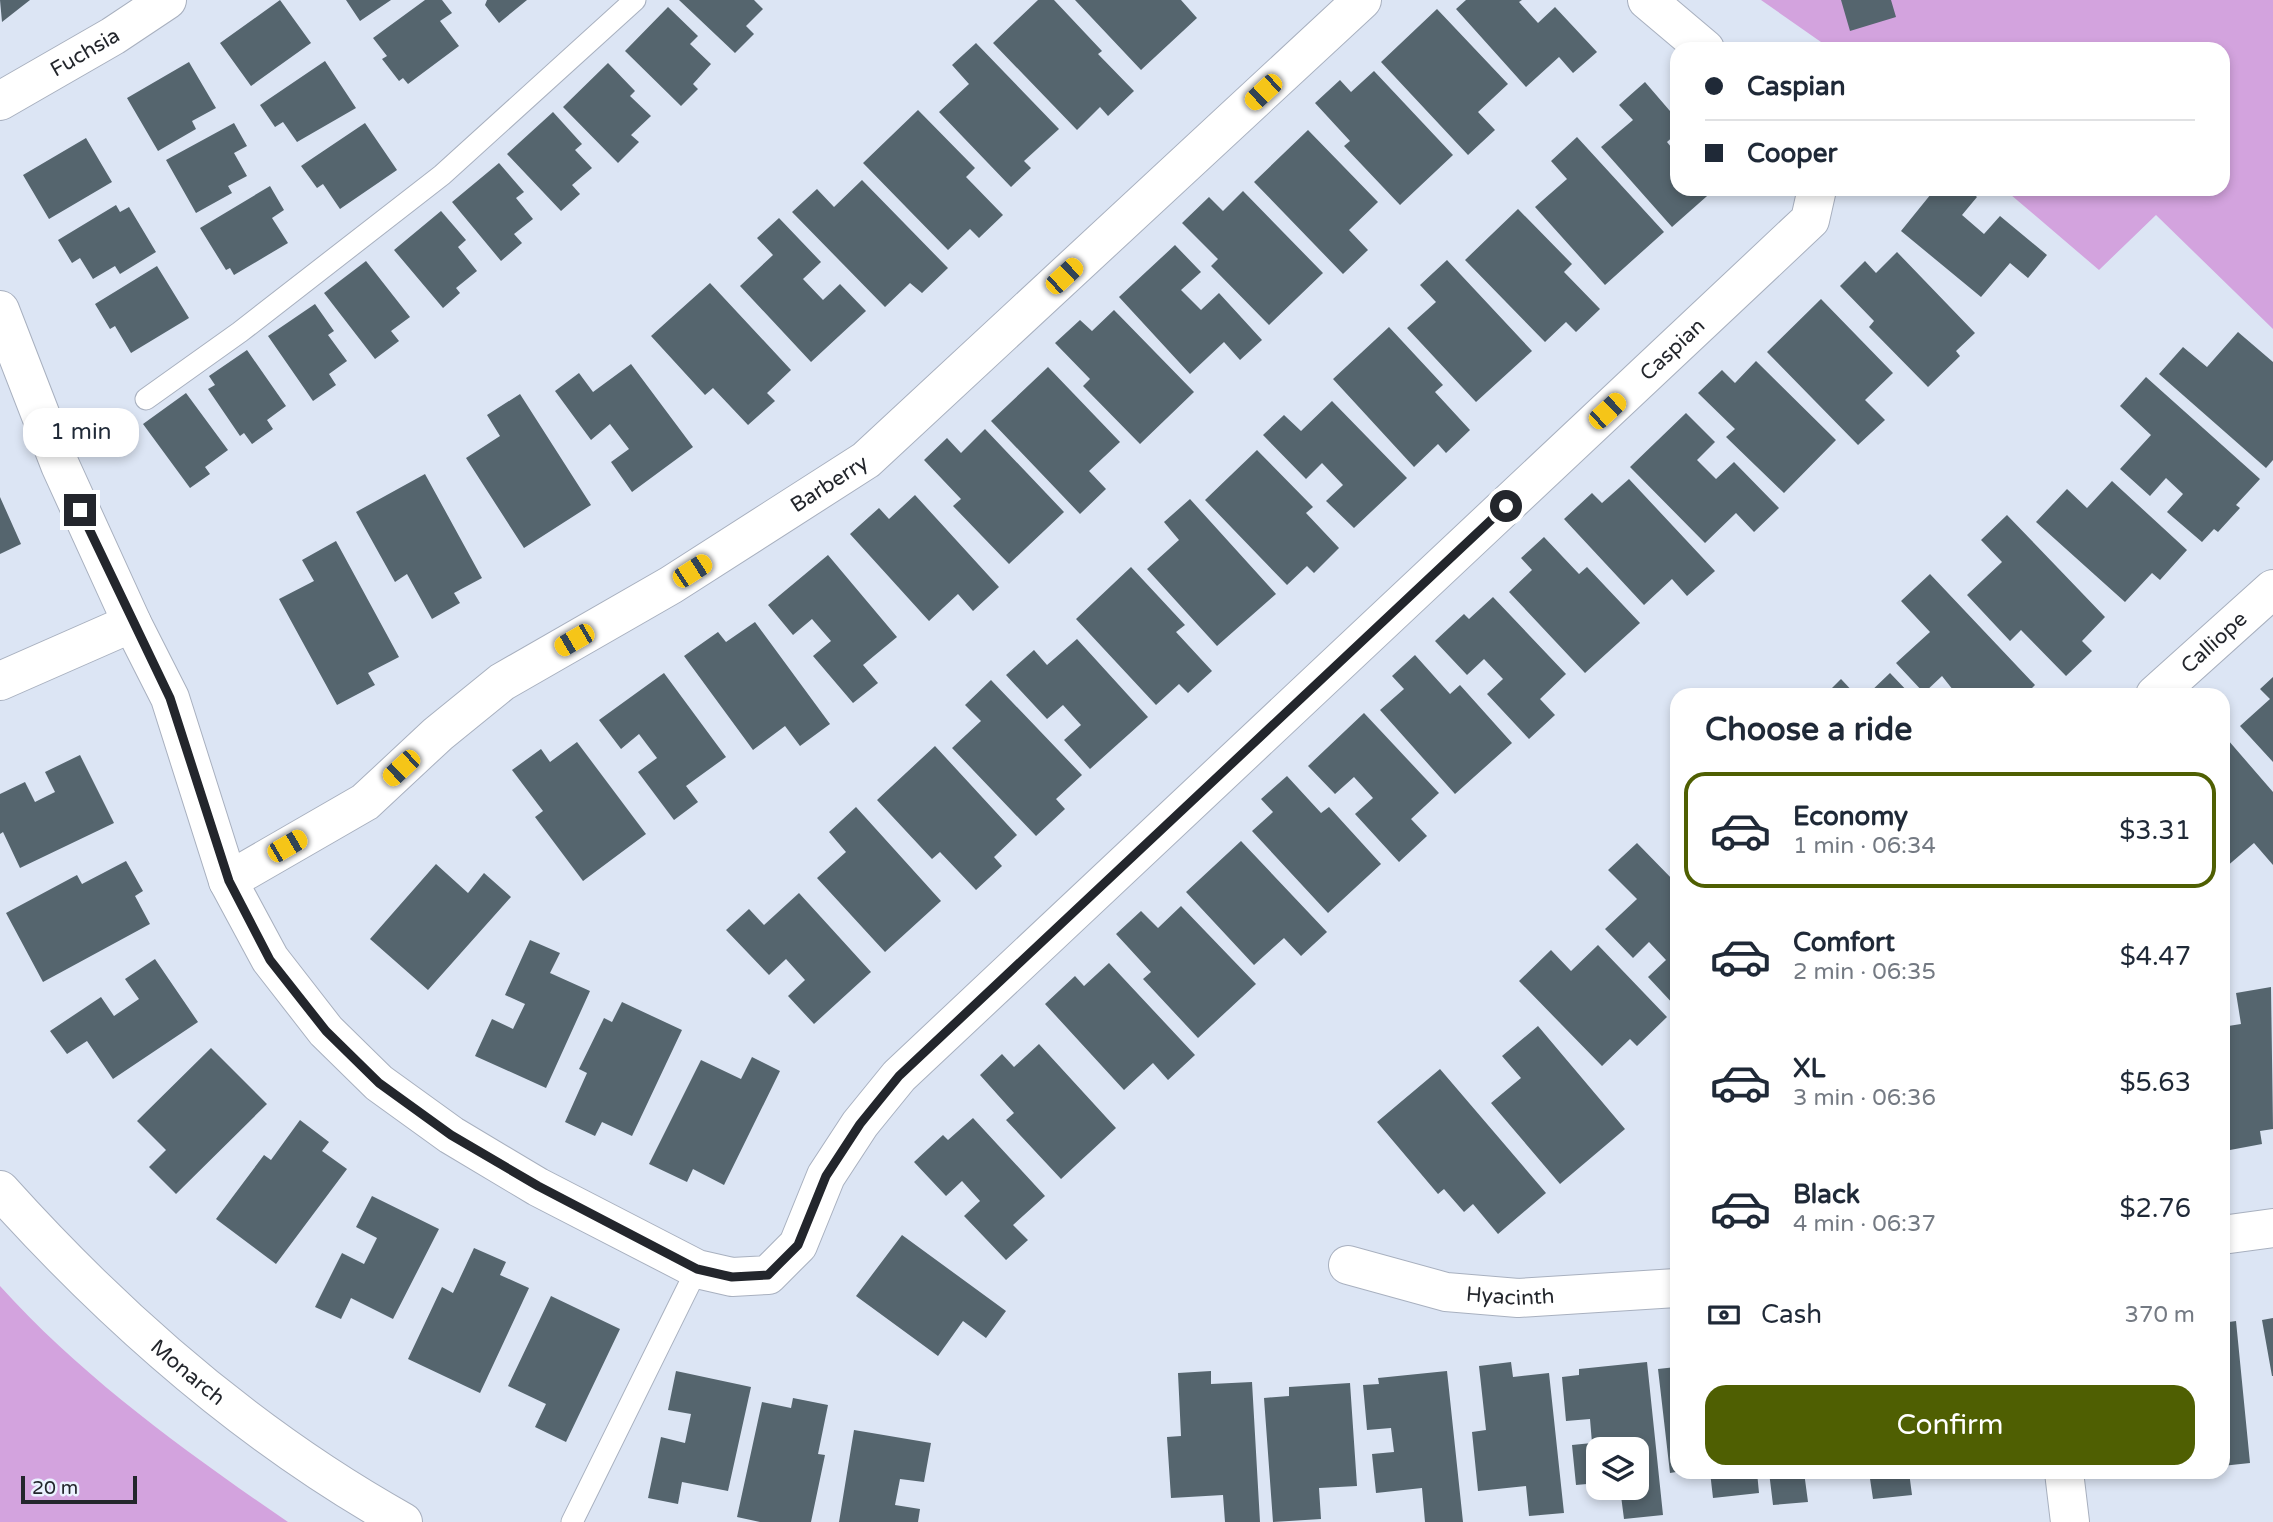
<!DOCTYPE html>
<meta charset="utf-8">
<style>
:root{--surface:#fff;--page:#f6f6f7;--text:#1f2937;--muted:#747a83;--line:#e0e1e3;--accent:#4f5f02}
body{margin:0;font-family:"Varela Round",sans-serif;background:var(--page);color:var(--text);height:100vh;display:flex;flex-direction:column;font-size:26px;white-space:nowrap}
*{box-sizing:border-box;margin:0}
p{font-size:23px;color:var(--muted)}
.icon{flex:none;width:38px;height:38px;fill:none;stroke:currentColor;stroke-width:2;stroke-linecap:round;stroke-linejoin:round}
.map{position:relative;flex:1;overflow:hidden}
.drawer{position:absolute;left:1670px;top:688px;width:560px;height:791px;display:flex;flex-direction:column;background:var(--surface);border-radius:21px;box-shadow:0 4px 10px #0003}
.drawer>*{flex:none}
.banner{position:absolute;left:1670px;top:42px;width:560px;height:154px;border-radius:21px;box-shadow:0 4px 10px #0003;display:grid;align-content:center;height:154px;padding:0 35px;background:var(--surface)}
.tools{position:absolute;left:1586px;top:1437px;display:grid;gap:14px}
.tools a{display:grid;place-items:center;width:63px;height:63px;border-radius:14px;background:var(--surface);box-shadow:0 4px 10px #0003;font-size:35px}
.scale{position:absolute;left:21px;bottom:18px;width:116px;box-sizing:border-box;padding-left:7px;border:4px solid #23262c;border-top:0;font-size:19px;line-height:24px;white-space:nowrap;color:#23262c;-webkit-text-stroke:5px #ebf2ff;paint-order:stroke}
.end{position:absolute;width:32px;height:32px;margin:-16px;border:9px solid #23262c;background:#fff;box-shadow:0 0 0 4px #fff}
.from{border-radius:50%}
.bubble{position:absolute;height:49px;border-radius:21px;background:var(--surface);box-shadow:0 4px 10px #0003;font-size:23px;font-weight:600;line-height:49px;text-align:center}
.car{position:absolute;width:21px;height:42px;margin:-21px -10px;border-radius:9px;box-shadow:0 0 5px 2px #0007;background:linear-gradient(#f5c518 24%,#345 0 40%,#f5c518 0 76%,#345 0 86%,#f5c518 0)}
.banner b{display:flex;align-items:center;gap:24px;height:66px;font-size:26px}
.banner b+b{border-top:2px solid var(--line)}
.banner i{width:18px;height:18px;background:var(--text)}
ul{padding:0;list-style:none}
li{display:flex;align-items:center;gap:21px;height:116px;margin:0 14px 10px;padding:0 21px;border:4px solid transparent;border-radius:21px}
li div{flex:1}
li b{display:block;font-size:26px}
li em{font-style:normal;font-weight:600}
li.on{border-color:var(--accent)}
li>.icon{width:63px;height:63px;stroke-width:1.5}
h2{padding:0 35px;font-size:32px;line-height:84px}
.pay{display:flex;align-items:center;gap:18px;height:77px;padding:0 35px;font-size:26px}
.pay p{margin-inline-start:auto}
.action{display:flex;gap:14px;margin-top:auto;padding:14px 35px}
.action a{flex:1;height:80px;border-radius:21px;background:var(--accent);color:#fff;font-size:28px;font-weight:600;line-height:80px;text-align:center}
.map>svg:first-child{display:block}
</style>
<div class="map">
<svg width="2273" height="1522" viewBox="0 0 2273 1522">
<rect width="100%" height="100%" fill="#dce5f4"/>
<!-- green -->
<path fill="#d3a3de" d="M1761,0H2273V329L2156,215L2099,270L2004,189H2222V49H1831Z
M0,1286C83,1378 186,1452 288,1522H0Z"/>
<!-- building -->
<path fill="#55656e" d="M0,0H30L2,22Z
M280,0L311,43L251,86L220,43Z
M346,0H391L360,21Z
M425,0H442L452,13L440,21L459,46L408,84L403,78L399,81L382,59L387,56L373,38Z
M487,0H527L499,23L485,5Z
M679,0H754L763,9L746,26L754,34L735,53Z
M1038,0H1054L1102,51L1098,54L1134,91L1108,116L1100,107L1077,130L993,43Z
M1075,0H1181L1197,18L1141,70Z
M1466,0H1522L1519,2L1538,23L1555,7L1597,52L1573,73L1559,57L1526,87L1456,9Z
M1841,0H1891L1896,17L1850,31Z
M668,7L698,36L690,44L711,64L693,84L698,89L681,106L625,51Z
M1437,9L1508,84L1478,112L1495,130L1468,155L1381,62Z
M976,43L1059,129L1024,161L1031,168L1011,187L939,112L969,84L952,65Z
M325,61L356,108L297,142L283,122L275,127L260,105Z
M189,62L216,108L192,121L196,129L158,151L127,98Z
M608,63L635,91L630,96L651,116L631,135L639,142L618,163L563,107Z
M1374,71L1453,155L1400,205L1344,146L1350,141L1315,103L1340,80L1351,92Z
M1645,82L1676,118V134L1667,142L1676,153V189H1715L1672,227L1601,147L1633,120L1619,105Z
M918,110L975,168L966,177L1003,215L979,238L970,229L948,250L863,163Z
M553,112L582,144L575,150L592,168L572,185L580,194L561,211L507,154Z
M234,123L247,146L234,153L247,176L228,186L232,193L196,213L166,160Z
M365,123L397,170L340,209L323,184L317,188L301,166Z
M1308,130L1378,202L1349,230L1368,250L1343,274L1254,182Z
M1577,137L1664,232L1605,285L1535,207L1567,179L1551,161Z
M86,138L112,182L49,219L23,175Z
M499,163L524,192L516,198L533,219L514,234L522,243L501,261L452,202Z
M862,180L948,268L922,293L910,283L885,307L792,212L817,189L834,207Z
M270,186L284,210L272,218L288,243L234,275L230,268L226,270L200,228Z
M1935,189H1968L1977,197L1962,215L1984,234L2000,216L2047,255L2028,278L2010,263L1981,297L1901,231Z
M1243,191L1323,273L1269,325L1211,266L1218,259L1182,223L1209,197L1223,211Z
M116,205L120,212L129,207L156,252L120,274L115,266L93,279L80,258L72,263L58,240Z
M1518,209L1572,264L1564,272L1600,309L1576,332L1566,322L1545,342L1465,260Z
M441,211L466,240L458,247L477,271L456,288L460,293L443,308L394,250Z
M779,218L821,262L803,279L823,300L840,284L866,311L811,362L740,286L773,255L757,238Z
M1175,245L1201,272L1181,290L1201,310L1219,293L1262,340L1240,360L1224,342L1190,374L1119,297Z
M1897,252L1975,333L1956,351L1960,356L1928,387L1869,327L1874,321L1840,286L1865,261L1876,273Z
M1447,260L1532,351L1476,402L1407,328L1436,302L1420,285Z
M366,261L410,317L391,331L399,341L375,359L324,293Z
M157,266L189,318L131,353L115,326L110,329L95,304Z
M710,283L791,370L767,393L775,401L748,425L713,388L705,395L651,336Z
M1821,299L1893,373L1865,400L1885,420L1858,445L1767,352Z
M315,304L334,331L328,335L347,361L329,374L336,385L313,401L268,336Z
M1114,310L1194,392L1140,444L1083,386L1090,379L1055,343L1080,320L1092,331Z
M1389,327L1443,385L1435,392L1470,430L1446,453L1438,444L1414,467L1333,379Z
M2238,332L2273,362V460L2266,468L2159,374L2183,347L2207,367Z
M247,350L286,406L267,420L273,429L252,444L244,433L240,436L208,389L215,385L209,376Z
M1756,361L1836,440L1784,493L1726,437L1735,429L1698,393L1722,370L1735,383Z
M631,364L693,447L632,492L611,462L629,449L610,424L591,440L555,391L579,373L593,392Z
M1048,367L1120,442L1089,471L1106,489L1080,514L991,421Z
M2146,377L2260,479L2236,505L2240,508L2218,532L2214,529L2202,542L2167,512L2183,494L2166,478L2150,496L2120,469L2151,435L2120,406Z
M186,393L228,450L205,467L210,474L190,488L143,424Z
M520,394L591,505L524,548L466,458L500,436L487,415Z
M1332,401L1407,478L1354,528L1326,501L1343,485L1322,463L1306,479L1263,435L1284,415L1301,431Z
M1686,413L1715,442L1697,460L1716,479L1734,462L1779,508L1754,532L1736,513L1705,543L1630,467Z
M985,429L1064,512L1009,564L953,506L961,499L924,460L947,438L961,453Z
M1257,450L1313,507L1306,513L1339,548L1314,573L1307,566L1287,585L1205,500Z
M425,474L482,578L454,593L460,603L432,619L407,574L395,582L356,512Z
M1629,479L1715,571L1687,596L1672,579L1644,605L1564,519L1592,493L1602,503Z
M2112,481L2187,550L2160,580L2152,573L2125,602L2036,522L2067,489L2087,508Z
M915,495L999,587L973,611L958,594L929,621L850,534L879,508L889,519Z
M0,497L21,544L0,554Z
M1190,499L1276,594L1217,646L1147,569L1179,540L1164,522Z
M2007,515L2105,617L2082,641L2092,651L2066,676L2021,630L2010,641L1967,595L2002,562L1981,540Z
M1544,537L1579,574L1587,567L1640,623L1585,673L1509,592L1532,570L1521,558Z
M336,541L399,657L368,673L375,685L337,705L279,599L314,581L302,560Z
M828,555L897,637L863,665L878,683L853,703L813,656L831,641L812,619L793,635L768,605Z
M1131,567L1185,625L1176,632L1212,671L1188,693L1179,684L1156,705L1076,619Z
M1930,574L2035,685L2025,695H1957L1942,676L1924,693L1896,663L1930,632L1901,601Z
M1493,597L1566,674L1540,699L1555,715L1529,739L1487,694L1503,679L1484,659L1467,675L1435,641L1464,614L1469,619Z
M755,622L830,724L800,746L785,726L753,750L684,656L718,632L726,642Z
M1077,639L1148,717L1090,769L1064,740L1081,725L1063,705L1047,719L1006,675L1034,650L1047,665Z
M1415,655L1450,694L1460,685L1512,743L1455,794L1380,710L1404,689L1392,676Z
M664,673L726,757L686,786L698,802L674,820L638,772L657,758L639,734L621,749L599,720Z
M1890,673L1911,695H1867Z
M2273,677V762L2240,726L2270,699L2260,689Z
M1841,679L1856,695H1825Z
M991,680L1082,775L1056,799L1065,809L1036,836L952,748L981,721L965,705Z
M1364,713L1439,793L1411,819L1427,836L1399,862L1355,814L1373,798L1354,777L1335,794L1308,766Z
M2228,740L2273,792V865L2254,843L2225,868L2222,866V745Z
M577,742L646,834L583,881L535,817L543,811L512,770L541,749L550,762Z
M935,746L1017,835L994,857L1002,866L976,890L940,852L932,859L877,800Z
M80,755L114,823L20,868L3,832L0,834V794L25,782L35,802L55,792L45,772Z
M1287,776L1321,813L1329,807L1381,864L1328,913L1252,831L1273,812L1261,799Z
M856,807L941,901L885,952L817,878L846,852L829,832Z
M1241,841L1327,932L1301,956L1284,938L1254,965L1186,892Z
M1637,843L1676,883V1007L1648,977L1666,960L1649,942L1633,958L1605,929L1637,899L1608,870Z
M126,861L143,891L135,896L150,924L43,982L6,913L77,875L82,884Z
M436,864L468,893L484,873L511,897L428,990L370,939Z
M799,893L871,972L814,1024L788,996L805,980L786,959L769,975L726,930L749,909L764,925Z
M1181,906L1256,984L1198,1038L1143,979L1151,972L1116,934L1141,911L1158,928Z
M530,940L560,953L550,973L590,991L546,1088L475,1056L492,1019L513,1029L525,1004L505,995Z
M1598,945L1667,1017L1637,1046L1630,1039L1602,1066L1519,981L1551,950L1571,971Z
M155,959L198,1022L113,1079L87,1041L67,1054L50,1031L101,997L114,1016L139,999L125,979Z
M1109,963L1195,1055L1168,1080L1153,1063L1124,1090L1045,1004L1075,976L1084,986Z
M2271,987L2273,1129L2260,1131L2262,1144L2230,1150L2222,1108V1027L2241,1024L2236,993Z
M622,1002L682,1030L632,1136L602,1122L595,1136L565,1122L587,1073L579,1069L604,1018L612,1022Z
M1538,1026L1625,1129L1560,1184L1491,1103L1521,1078L1502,1056Z
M1039,1044L1116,1128L1061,1179L1006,1120L1014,1113L980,1075L1002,1054L1014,1067Z
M211,1048L267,1104L176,1194L149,1167L166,1150L137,1121Z
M752,1057L780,1071L724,1185L693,1169L687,1182L649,1164L701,1060L741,1079Z
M1440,1069L1546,1193L1498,1234L1473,1204L1464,1212L1444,1189L1438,1194L1377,1122Z
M973,1118L1045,1196L1013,1225L1028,1240L1006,1260L964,1216L980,1201L962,1181L946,1196L914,1162L943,1135L948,1140Z
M300,1120L329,1142L322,1151L347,1169L276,1264L216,1219L264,1155L271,1160Z
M372,1196L439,1229L393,1319L351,1298L341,1319L315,1307L342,1253L364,1264L377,1238L356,1227Z
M902,1235L1006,1311L986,1338L963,1321L938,1356L856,1296Z
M474,1248L506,1262L500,1275L529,1288L480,1393L408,1359L442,1287L453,1293Z
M551,1296L620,1329L566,1442L535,1427L546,1404L508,1386Z
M2273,1318V1376H2272L2262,1320Z
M2236,1321L2250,1463L2222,1466V1323Z
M1511,1362L1513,1377L1549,1373L1564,1513L1529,1516L1526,1486L1478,1491L1472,1432L1486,1430L1479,1366Z
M1647,1362L1663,1515L1624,1519L1620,1488H1636V1449H1598V1483L1576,1485L1572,1445L1592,1443L1590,1419L1566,1421L1562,1377L1579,1375V1369Z
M1676,1367V1472L1670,1473L1658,1369Z
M676,1371L751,1387L728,1491L682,1482L678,1504L648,1498L661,1437L685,1443L691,1414L668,1410Z
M1211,1371V1384L1252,1382L1260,1522H1225L1223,1495L1171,1498L1167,1437L1181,1436L1178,1373Z
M1447,1371L1463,1522H1425L1422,1488L1376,1493L1372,1454L1394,1452L1391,1428L1367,1430L1363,1385L1379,1384L1378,1378Z
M1350,1383L1357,1486L1319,1488L1321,1519L1273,1522L1264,1398L1289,1396V1387Z
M793,1398L828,1405L818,1454L825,1455L811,1522H760L737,1517L762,1402L791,1408Z
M854,1430L931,1443L924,1482L900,1479L895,1505L920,1509L918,1522H839Z
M1710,1472H1757L1759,1493L1713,1498Z
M1769,1472H1804L1808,1502L1773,1505Z
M1869,1472H1909L1912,1495L1873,1499Z"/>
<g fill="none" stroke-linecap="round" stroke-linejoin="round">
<defs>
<path id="lane" d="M146,399L240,332L442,175L635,0
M572,1522L697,1269"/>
<g id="street">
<path d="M1647,0L1705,49"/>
<path id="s1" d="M0,101L113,36L167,0"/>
<path id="s2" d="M0,310L60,465L132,623L170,698L228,881L270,959L326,1031L379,1083L451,1135L538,1187L697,1269L732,1277L768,1275L798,1245L826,1176L860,1124L899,1076L1810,220L1817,189"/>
<path d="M0,681L132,623"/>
<path id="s3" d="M2155,695L2273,589"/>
<path id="s4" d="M228,881L365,802L438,734L502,682L671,585L866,460L1362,0"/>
<path d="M2222,1235L2273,1228"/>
<path id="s5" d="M1348,1265L1446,1292L1518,1298L1676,1288"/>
<path d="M2064,1472L2070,1522"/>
</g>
<g id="secondary">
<path id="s6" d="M0,1190C117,1320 249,1436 403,1522"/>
</g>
</defs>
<!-- lane casing -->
<use href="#lane" stroke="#a8b0bf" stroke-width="23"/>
<!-- street casing -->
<use href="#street" stroke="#a8b0bf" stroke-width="40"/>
<!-- secondary casing -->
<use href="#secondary" stroke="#a8b0bf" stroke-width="40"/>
<!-- lane -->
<use href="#lane" stroke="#fff" stroke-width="21"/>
<!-- street -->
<use href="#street" stroke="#fff" stroke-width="38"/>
<!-- secondary -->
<use href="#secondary" stroke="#fff" stroke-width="38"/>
</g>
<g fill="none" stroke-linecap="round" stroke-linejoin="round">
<!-- route -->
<path stroke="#23262c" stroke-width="9" d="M80,510L170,698L229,881L270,960L326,1031L379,1083L451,1135L538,1186L697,1269L732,1277L768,1275L798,1245L826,1176L860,1124L899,1076L1506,506"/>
</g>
<g text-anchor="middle" stroke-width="7" stroke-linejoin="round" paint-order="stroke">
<!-- street labels -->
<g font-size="21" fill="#23262c" stroke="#ebf2ff">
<text dy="7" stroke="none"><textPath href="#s1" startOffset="98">Fuchsia</textPath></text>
<text dy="7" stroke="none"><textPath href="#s2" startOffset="2613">Caspian</textPath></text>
<text dy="7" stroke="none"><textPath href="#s4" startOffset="723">Barberry</textPath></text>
<text dy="7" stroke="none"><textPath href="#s3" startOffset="79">Calliope</textPath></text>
<text dy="7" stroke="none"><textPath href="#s5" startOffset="166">Hyacinth</textPath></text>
<text dy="7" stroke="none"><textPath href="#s6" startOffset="262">Monarch</textPath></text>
</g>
</g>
</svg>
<div class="tools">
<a><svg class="icon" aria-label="layers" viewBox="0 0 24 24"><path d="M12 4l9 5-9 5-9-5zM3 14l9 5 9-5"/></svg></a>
</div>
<div class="scale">20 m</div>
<i class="end from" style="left:1506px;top:506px"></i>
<i class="end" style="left:80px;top:510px"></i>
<div class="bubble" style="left:23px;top:408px;width:116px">1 min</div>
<i class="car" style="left:1263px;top:92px;rotate:227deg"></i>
<i class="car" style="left:1064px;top:276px;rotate:47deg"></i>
<i class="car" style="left:1607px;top:411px;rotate:47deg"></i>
<i class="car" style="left:692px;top:571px;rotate:57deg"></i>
<i class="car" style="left:574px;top:640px;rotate:240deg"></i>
<i class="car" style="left:401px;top:768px;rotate:227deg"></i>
<i class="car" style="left:287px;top:846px;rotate:60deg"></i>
<div class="banner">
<b><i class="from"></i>Caspian</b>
<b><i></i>Cooper</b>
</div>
<section class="drawer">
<h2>Choose a ride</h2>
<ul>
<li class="on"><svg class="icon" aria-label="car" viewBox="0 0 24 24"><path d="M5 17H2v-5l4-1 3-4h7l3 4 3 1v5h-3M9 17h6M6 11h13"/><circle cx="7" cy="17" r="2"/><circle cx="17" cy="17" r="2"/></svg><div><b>Economy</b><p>1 min · 06:34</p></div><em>$3.31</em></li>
<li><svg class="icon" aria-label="car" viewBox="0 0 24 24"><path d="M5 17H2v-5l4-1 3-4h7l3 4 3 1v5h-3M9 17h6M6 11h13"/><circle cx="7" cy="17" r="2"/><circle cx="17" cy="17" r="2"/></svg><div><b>Comfort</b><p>2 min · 06:35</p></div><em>$4.47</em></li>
<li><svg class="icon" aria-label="car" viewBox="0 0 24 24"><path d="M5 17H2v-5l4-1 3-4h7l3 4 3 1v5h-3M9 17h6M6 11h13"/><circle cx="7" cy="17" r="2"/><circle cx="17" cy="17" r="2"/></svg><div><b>XL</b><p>3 min · 06:36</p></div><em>$5.63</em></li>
<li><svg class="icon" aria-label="car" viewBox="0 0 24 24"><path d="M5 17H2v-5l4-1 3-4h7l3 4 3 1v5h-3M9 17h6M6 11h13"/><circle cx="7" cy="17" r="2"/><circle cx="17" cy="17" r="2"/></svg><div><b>Black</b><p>4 min · 06:37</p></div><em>$2.76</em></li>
</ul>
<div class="pay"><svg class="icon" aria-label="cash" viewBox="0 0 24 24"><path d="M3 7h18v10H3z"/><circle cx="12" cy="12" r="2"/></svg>Cash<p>370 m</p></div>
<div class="action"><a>Confirm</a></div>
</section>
</div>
